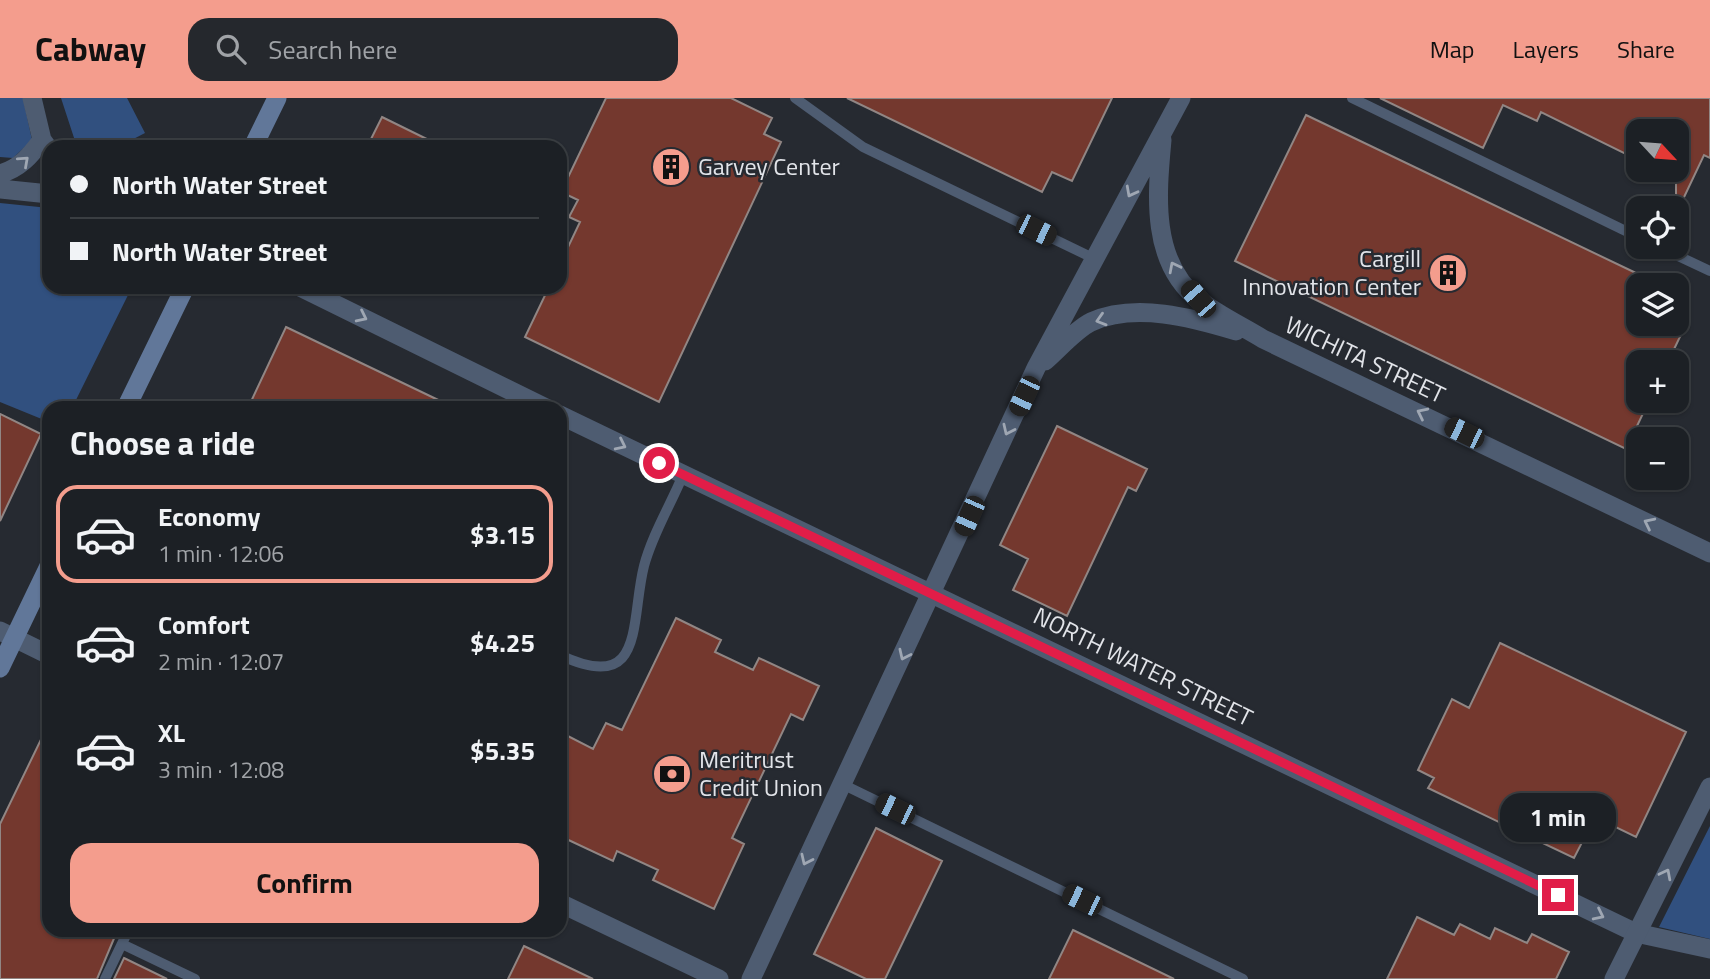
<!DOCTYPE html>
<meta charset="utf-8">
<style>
:root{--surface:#1c2025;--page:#25282d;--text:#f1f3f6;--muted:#a0a3a7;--line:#3a3e42;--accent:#f49d8d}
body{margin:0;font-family:"Titillium Web",sans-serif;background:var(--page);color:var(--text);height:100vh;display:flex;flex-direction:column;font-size:26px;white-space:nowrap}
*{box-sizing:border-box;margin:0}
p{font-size:23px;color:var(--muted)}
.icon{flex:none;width:38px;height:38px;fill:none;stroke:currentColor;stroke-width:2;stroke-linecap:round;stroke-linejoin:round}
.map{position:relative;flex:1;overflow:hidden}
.sheet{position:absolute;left:42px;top:303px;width:525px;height:536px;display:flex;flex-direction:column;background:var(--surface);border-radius:21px;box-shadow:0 2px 5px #0004,0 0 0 2px var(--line)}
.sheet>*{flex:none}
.guide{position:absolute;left:42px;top:42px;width:525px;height:154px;border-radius:21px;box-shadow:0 2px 5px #0004,0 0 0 2px var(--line);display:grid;align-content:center;height:154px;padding:0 28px;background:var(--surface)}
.needle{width:46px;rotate:116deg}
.buttons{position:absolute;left:1626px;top:21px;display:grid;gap:14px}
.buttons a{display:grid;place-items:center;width:63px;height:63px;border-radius:14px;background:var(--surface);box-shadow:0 2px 5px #0004,0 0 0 2px var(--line);font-size:35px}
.end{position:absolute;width:32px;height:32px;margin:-16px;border:9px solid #e11d48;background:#fff;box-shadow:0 0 0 4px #fff}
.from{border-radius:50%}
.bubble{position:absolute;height:49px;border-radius:21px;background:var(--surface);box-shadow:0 2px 5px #0004,0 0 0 2px var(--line);font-size:23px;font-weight:700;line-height:49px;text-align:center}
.car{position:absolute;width:21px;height:42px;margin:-21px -10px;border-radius:9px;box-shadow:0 0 5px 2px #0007;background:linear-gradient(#222 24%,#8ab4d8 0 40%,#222 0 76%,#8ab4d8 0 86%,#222 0)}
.guide b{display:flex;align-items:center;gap:24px;height:66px;font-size:26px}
.guide b+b{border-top:2px solid var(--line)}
.guide i{width:18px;height:18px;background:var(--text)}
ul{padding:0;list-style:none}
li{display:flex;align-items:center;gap:21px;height:98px;margin:0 14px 10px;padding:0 14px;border:4px solid transparent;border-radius:21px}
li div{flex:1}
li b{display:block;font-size:26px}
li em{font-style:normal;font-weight:700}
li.on{border-color:var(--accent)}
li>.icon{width:63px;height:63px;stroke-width:1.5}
h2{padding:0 28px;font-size:32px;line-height:84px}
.button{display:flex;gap:14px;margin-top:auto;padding:14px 28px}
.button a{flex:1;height:80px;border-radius:21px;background:var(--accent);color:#111;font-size:28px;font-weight:700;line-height:80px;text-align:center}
header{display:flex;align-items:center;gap:42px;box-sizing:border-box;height:98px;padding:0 35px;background:var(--accent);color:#111}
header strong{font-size:33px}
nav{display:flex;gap:38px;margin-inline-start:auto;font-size:24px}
.search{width:490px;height:63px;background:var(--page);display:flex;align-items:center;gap:18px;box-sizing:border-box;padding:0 24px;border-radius:21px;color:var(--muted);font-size:26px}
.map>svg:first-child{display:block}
</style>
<header>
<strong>Cabway</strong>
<div class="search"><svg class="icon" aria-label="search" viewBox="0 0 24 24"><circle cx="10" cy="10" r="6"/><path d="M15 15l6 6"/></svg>Search here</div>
<nav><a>Map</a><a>Layers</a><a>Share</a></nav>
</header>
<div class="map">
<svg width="1710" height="881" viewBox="0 0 1710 881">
<rect width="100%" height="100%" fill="#262a31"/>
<!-- green -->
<path fill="#31507f" d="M0,0H23L32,42L13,60L0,59Z
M61,0H127L145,35L118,49H77Z
M0,105L49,110V189H132L72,310H49V324L0,304Z
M1710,728V841L1659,829Z"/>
<!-- building -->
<path fill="#74382e" stroke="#918684" stroke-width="2" d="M606,0H731L772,20L764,36L781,44L659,304L525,239L549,189H560V166L580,124L569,119L578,102L561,94Z
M847,0H1112L1072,83L1052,74L1042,94Z
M1380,0H1710V60L1704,57L1676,116V33H1638V62L1541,14L1537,23L1503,7L1483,50Z
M1306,17L1638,176V226H1686L1668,264H1638V303H1649L1626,351L1235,163Z
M382,19L443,49H367Z
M286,229L455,310H248Z
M0,316L41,336L0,423Z
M1057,328L1147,371L1136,393L1128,389L1067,518L1013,492L1028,461L1000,447Z
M676,520L721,542L715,554L753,572L759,560L819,588L803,622L791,616L732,740L744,746L714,811L653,782L658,772L617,753L613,763L560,738V634L593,651L606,625L622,632Z
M1500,545L1686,634L1636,739L1595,719L1574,760L1428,690L1434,680L1418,672L1452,601L1469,610Z
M49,625V831H118L97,881H0V726Z
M876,730L942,763L885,881H866L814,856Z
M1417,819L1454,837L1460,826L1490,841L1495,830L1527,845L1532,836L1569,854L1556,881H1387Z
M1073,832L1174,881H1049Z
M524,848L593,881H508Z
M124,860L167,881H114Z"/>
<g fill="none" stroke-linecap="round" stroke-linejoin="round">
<!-- service -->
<path stroke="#4e5c71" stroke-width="10" d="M795,0L863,49L1095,161
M1352,0L1638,139
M1659,149L1710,173
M560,557C646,598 630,523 644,468C652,437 671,406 683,377
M842,686L1243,881
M122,846L195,881
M105,881L129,831"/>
<!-- minor -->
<path stroke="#4e5c71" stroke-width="19" d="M32,0L42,42L48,50
M0,76C20,70 30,58 42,42
M0,91L49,96
M300,189L546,310
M560,317L1636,835L1710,851"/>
<!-- tertiary -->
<path stroke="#4e5c71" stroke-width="19" d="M1162,42C1157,96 1150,164 1199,202C1218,217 1242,228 1263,241L1710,455
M1045,263C1059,251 1075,232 1091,224C1135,204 1193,220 1236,233
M0,533L49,557
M560,805L719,881
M751,881L1036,270L1181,0
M1614,881L1710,689"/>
<!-- secondary -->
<path stroke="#617799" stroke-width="19" d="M253,49L277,0
M126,310L185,189
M0,570L49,468"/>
</g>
<!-- one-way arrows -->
<defs><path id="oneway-chevron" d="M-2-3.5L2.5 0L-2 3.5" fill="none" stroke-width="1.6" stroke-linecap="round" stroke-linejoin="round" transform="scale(1.75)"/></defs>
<g stroke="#9fa7b3">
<use href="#oneway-chevron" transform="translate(24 63) rotate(-42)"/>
<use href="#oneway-chevron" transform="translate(1131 94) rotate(118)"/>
<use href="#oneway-chevron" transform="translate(1174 169) rotate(-117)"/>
<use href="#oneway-chevron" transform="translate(362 219) rotate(26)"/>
<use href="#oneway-chevron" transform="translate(1101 222) rotate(163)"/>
<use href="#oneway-chevron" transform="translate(1422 315) rotate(-154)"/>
<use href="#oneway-chevron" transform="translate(1008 332) rotate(115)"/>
<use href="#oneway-chevron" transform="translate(621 347) rotate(26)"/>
<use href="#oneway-chevron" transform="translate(1649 425) rotate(-154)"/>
<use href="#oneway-chevron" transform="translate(904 557) rotate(115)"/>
<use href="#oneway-chevron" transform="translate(806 762) rotate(115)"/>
<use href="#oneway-chevron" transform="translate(1666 776) rotate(-63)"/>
<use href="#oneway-chevron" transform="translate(1599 817) rotate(26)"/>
</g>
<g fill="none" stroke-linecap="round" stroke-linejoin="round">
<!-- route -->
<path stroke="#e11d48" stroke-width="9" d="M659,365L1558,797"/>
</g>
<!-- icons -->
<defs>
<symbol id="building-disc" viewBox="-11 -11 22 22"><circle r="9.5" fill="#f49d8d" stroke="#262a31"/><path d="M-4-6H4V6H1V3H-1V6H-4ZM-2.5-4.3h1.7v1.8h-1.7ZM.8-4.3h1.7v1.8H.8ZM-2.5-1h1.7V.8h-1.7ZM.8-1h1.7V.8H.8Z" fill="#111"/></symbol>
<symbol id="bank-disc" viewBox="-11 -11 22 22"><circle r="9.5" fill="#f49d8d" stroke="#262a31"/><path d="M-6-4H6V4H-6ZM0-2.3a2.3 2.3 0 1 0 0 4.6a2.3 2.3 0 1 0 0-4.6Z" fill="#111"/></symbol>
</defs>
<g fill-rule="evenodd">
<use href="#building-disc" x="649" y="47" width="44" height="44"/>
<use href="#building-disc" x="1426" y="153" width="44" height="44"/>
<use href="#bank-disc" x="650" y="654" width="44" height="44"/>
</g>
<g text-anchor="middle" stroke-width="5" stroke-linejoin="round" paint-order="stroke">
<!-- poi labels -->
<g font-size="24" fill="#e2e4e9" stroke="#262a31" text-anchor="start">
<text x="698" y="77">Garvey Center</text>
<text x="1421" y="169" text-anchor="end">Cargill<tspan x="1421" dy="28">Innovation Center</tspan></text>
<text x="699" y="670">Meritrust<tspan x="699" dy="28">Credit Union</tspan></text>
</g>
<!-- street labels -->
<g font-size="24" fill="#e2e4e9" stroke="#262a31">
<text transform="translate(1365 262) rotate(25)" y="8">WICHITA STREET</text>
<text transform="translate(1143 569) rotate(26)" y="8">NORTH WATER STREET</text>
</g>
</g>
</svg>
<div class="buttons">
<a><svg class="needle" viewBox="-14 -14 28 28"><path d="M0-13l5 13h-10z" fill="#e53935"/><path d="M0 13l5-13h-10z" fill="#a0a3a7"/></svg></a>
<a><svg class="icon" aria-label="locate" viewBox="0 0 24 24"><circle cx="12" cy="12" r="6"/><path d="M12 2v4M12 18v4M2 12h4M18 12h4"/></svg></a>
<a><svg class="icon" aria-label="layers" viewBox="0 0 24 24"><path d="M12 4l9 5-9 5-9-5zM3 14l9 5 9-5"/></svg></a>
<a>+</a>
<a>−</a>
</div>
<i class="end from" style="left:659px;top:365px"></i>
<i class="end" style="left:1558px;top:797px"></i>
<div class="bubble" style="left:1500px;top:695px;width:116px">1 min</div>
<i class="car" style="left:1036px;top:132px;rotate:116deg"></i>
<i class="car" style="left:1198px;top:201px;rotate:319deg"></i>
<i class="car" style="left:1024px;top:298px;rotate:205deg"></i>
<i class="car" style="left:1464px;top:335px;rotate:296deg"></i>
<i class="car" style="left:969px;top:418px;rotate:204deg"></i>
<i class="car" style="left:895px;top:711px;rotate:296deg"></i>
<i class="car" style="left:1082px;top:802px;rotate:296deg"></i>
<div class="guide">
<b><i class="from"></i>North Water Street</b>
<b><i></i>North Water Street</b>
</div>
<section class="sheet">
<h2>Choose a ride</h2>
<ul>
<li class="on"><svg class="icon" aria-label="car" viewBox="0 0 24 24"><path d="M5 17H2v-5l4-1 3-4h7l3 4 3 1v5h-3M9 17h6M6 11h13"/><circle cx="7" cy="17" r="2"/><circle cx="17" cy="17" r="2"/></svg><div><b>Economy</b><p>1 min · 12:06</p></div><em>$3.15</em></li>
<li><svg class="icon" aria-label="car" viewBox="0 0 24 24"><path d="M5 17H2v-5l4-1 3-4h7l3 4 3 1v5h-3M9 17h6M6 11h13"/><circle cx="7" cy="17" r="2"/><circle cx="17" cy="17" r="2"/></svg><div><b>Comfort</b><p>2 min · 12:07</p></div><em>$4.25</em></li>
<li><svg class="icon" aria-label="car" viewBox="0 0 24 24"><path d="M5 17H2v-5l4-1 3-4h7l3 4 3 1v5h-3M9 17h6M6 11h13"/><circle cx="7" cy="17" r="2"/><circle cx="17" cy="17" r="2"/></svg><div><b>XL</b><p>3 min · 12:08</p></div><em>$5.35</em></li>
</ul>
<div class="button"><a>Confirm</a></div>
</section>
</div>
